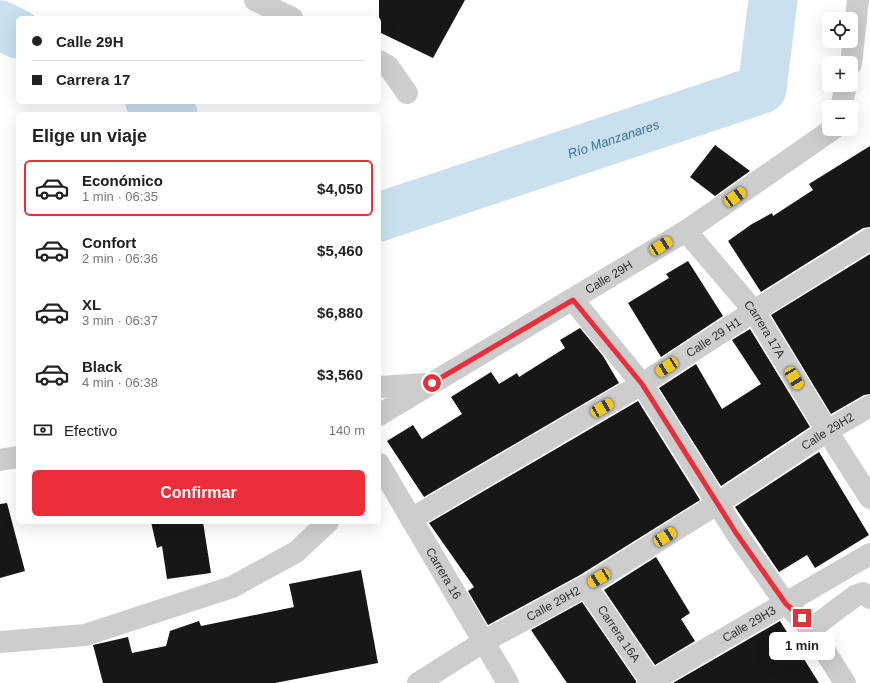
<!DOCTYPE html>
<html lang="es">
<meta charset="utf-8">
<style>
:root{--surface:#fff;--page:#f2f2f2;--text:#222;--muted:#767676;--line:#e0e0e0;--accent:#ec2e3a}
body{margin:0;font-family:Helvetica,sans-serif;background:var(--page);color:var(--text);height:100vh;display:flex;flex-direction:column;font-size:15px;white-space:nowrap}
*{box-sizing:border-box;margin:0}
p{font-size:13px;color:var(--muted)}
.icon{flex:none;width:22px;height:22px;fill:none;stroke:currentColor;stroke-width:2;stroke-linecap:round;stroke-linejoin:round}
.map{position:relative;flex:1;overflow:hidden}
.sheet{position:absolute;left:16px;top:112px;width:365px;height:412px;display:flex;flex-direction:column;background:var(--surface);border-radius:6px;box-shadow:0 4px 16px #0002}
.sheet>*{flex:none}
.top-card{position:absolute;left:16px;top:16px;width:365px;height:88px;border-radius:6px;box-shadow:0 4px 16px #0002;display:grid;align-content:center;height:88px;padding:0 16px;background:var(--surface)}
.buttons{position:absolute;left:822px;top:12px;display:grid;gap:8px}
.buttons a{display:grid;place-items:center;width:36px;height:36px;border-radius:6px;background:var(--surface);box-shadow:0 4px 16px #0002;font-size:20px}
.end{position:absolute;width:18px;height:18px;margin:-9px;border:5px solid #ec2e3a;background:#fff;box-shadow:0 0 0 2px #fff}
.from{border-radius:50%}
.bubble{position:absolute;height:28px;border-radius:6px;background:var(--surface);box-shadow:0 4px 16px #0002;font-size:13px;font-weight:700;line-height:28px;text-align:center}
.car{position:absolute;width:12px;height:24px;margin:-12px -6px;border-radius:5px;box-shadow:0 0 3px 1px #0007;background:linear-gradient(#f5c518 24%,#345 0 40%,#f5c518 0 76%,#345 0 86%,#f5c518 0)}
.top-card b{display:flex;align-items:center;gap:14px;height:38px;font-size:15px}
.top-card b+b{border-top:1px solid var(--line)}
.top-card i{width:10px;height:10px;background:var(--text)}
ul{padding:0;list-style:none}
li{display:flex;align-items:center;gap:12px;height:56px;margin:0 8px 6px;padding:0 8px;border:2px solid transparent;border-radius:6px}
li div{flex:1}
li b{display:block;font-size:15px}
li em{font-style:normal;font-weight:700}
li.active{border-color:var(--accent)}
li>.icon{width:36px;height:36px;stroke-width:1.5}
h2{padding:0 16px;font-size:18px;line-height:48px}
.pay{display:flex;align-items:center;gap:10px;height:44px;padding:0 16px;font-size:15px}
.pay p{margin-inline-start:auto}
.cta{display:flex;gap:8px;margin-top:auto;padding:8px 16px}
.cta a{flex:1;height:46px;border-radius:6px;background:var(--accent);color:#fff;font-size:16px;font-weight:700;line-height:46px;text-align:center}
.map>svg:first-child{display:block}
</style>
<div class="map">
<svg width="870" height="683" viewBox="0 0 870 683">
<rect width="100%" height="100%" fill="#fff"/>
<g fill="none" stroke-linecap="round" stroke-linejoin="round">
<!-- river -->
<g stroke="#cae0ee" stroke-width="49">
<path d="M0,25L18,34"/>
<path d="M150,102L173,114"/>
<path id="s1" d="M379,217L762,89L773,0"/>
</g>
</g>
<!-- building -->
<path fill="#171717" d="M379,0H465L433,58L379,32Z
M715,145L750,171L715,196L690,177Z
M870,146V227L863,228L761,292L728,241L752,224L772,213L773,216L813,190L809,184Z
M870,254V394L864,395L831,414L771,315Z
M688,261L723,316L661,357L628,303L669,278L666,274Z
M580,328L603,356L619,383L424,497L387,441L413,425L422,439L462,414L451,397L491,372L499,384L517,373L519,377L565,348L560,340Z
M750,329L810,427L721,486L659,388L696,364L722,409L761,384L732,340Z
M638,401L700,500L580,575L488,625L468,591L474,587L429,523Z
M819,452L869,535L815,568L807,555L779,572L735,507Z
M7,503L25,571L0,578V504Z
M151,522H203L211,573L167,579L162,546L157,548Z
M656,557L690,613L681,619L695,641L655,665L604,590Z
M361,570L378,663L275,683H103L93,645L128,637L132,653L166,646L170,631L199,621L201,626L294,607L289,584Z
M582,602L636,681V683H567L531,630Z
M780,621L819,683H673Z"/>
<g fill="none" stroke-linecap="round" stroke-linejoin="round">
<!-- minor -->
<g stroke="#cdcdcd" stroke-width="22">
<path d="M255,0L292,18"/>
<path d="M379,61L388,66L407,93"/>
<path d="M851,64L858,0"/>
<path d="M841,107L846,85"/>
<path id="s2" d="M686,231L754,311L827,431L870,498"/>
<path d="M573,300L642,384L736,533L786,604L811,629L845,683"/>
<path d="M379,387L427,384"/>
<path id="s3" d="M379,415L686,231L833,129"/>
<path d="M0,460L18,457"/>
<path id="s4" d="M379,464L508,683"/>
<path id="s5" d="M411,519L642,384L754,311L870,239"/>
<path id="s6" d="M586,586L651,681"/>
<path d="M811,629L855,596L863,593L870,598"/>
<path d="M0,642L85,635L232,587L296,552L328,522"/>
<path id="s7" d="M418,683L483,642L586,586L717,504L827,431L870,406"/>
<path id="s8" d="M648,683L870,554"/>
</g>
</g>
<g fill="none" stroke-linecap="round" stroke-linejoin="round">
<!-- route -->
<path stroke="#ec2e3a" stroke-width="5" d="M432,383L573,300L642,384L736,533L786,604L802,618"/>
</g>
<g text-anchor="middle" stroke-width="4" stroke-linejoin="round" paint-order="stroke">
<!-- street labels -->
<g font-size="12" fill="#303030" stroke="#fff">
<text dy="4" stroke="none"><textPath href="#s3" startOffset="268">Calle 29H</textPath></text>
<text dy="4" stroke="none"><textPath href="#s2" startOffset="126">Carrera 17A</textPath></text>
<text dy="4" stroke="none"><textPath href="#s5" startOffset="353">Calle 29 H1</textPath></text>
<text dy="4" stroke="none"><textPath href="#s7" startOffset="481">Calle 29H2</textPath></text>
<text dy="4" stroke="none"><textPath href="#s4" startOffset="127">Carrera 16</textPath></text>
<text dy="4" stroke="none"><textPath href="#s7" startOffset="157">Calle 29H2</textPath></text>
<text dy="4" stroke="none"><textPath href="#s8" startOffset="117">Calle 29H3</textPath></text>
<text dy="4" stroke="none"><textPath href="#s6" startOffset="58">Carrera 16A</textPath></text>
</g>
<!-- water labels -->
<g font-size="13" font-style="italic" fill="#3a7297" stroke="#fff">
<text dy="5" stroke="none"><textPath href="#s1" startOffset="247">Río Manzanares</textPath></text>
</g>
</g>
</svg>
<div class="buttons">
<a><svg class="icon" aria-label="locate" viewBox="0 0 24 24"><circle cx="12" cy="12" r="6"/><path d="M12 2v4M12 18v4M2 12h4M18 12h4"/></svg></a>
<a>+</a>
<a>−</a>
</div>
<i class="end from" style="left:432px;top:383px"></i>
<i class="end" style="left:802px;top:618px"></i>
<div class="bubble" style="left:769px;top:632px;width:66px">1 min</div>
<i class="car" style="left:735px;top:197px;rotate:55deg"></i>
<i class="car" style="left:661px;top:246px;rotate:59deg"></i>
<i class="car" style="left:667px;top:367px;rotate:237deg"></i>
<i class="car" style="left:794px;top:378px;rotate:149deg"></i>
<i class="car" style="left:602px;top:408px;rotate:60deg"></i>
<i class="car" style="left:665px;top:537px;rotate:58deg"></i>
<i class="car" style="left:599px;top:578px;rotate:238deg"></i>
<div class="top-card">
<b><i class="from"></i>Calle 29H</b>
<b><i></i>Carrera 17</b>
</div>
<section class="sheet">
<h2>Elige un viaje</h2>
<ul>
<li class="active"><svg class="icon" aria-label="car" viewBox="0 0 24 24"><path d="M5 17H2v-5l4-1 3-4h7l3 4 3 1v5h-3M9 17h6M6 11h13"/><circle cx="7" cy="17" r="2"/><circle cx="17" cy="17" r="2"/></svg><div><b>Económico</b><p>1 min · 06:35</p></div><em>$4,050</em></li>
<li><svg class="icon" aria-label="car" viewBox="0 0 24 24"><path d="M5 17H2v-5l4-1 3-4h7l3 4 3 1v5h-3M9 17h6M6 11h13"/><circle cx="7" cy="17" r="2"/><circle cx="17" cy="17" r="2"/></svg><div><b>Confort</b><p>2 min · 06:36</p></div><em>$5,460</em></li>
<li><svg class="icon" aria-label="car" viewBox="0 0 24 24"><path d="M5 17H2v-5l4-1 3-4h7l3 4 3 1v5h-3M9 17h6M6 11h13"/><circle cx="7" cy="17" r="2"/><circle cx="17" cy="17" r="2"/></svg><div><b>XL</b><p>3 min · 06:37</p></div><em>$6,880</em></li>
<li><svg class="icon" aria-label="car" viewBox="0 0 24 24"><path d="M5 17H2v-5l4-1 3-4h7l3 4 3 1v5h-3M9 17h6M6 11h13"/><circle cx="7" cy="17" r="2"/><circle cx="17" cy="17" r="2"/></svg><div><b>Black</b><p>4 min · 06:38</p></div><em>$3,560</em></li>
</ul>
<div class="pay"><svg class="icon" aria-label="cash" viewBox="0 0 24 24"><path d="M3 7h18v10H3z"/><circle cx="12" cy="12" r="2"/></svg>Efectivo<p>140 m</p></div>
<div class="cta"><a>Confirmar</a></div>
</section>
</div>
